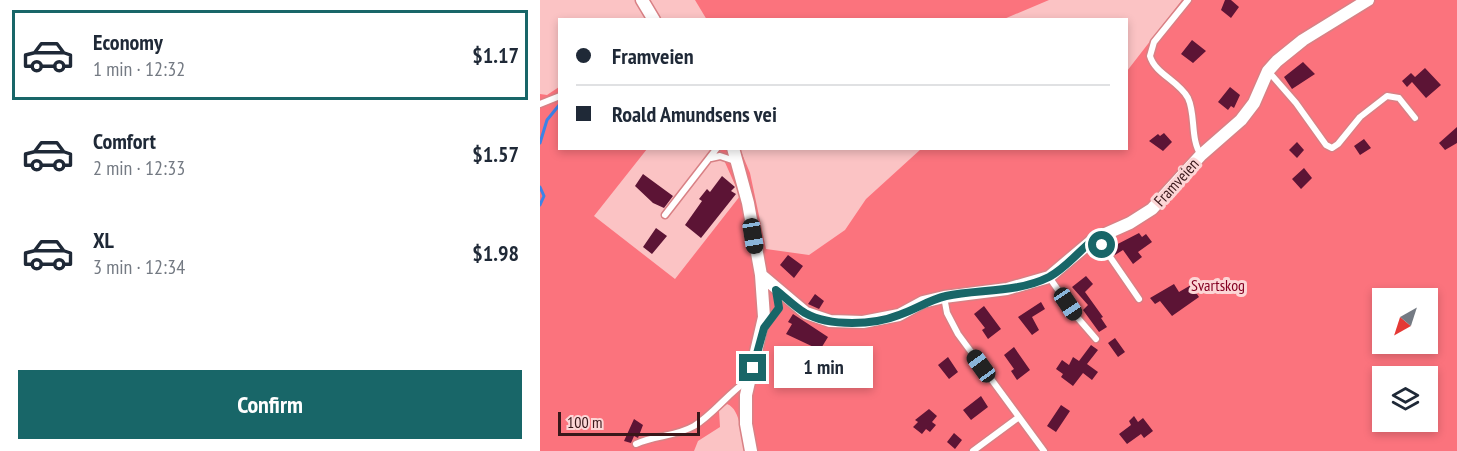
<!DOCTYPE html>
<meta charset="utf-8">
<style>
:root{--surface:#fff;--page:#f2f2f3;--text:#1f2937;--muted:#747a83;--line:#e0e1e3;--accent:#186668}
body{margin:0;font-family:"PT Sans Narrow",sans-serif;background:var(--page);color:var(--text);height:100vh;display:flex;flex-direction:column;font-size:22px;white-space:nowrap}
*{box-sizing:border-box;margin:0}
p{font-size:20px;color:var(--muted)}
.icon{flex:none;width:33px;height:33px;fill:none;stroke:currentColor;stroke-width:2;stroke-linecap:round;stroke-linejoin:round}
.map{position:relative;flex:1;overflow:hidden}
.panel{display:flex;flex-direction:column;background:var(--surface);width:540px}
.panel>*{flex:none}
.guide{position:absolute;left:18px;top:18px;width:570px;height:132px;border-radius:0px;box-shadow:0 3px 9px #0003;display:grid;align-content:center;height:132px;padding:0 18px;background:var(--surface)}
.needle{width:39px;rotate:219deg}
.tools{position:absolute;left:832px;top:288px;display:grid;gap:12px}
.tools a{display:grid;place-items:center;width:66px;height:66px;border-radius:0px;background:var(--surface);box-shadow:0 3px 9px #0003;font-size:30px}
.scale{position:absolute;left:18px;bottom:15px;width:142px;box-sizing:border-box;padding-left:6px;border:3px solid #39171a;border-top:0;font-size:16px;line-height:21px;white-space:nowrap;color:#39171a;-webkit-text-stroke:4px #fcd6d6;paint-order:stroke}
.end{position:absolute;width:27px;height:27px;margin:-14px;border:8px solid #186668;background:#fff;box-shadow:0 0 0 3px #fff}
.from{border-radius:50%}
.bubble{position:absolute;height:42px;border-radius:0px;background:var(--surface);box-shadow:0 3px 9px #0003;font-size:20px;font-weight:700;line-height:42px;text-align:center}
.car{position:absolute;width:18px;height:36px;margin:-18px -9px;border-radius:8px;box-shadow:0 0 4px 2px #0007;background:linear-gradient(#222 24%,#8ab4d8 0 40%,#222 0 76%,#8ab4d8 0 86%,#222 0)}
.guide b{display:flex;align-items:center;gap:21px;height:57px;font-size:22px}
.guide b+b{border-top:2px solid var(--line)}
.guide i{width:15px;height:15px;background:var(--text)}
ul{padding:10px 0 0;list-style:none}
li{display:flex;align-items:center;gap:18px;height:90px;margin:0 12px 9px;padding:0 6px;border:3px solid transparent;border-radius:0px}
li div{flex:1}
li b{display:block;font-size:22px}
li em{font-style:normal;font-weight:700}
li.on{border-color:var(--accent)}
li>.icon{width:54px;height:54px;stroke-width:1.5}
.cta{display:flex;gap:12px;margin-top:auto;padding:12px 18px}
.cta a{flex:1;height:69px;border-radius:0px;background:var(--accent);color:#fff;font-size:24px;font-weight:700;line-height:69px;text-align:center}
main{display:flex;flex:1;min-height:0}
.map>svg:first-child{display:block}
</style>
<main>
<section class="panel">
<ul>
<li class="on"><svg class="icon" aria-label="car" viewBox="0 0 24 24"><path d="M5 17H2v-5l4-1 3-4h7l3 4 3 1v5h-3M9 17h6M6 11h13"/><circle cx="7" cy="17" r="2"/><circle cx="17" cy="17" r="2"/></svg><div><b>Economy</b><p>1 min · 12:32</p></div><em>$1.17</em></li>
<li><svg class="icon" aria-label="car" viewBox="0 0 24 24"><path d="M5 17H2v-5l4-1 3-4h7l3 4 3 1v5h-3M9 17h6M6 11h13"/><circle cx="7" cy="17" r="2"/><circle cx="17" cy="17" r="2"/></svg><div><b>Comfort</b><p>2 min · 12:33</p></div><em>$1.57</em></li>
<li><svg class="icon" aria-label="car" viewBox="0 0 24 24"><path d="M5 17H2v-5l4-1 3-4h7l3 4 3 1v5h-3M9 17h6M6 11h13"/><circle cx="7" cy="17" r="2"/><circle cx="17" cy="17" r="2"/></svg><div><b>XL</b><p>3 min · 12:34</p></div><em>$1.98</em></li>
</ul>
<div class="cta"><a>Confirm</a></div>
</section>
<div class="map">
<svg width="917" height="451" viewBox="0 0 917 451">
<rect width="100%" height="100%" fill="#fbc3c4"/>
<!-- forest -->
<path fill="#fb737d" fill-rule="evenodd" d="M155,0H509L464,19L167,20Z
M642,0H917V451H205C200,437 202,410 187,404L179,410L180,427L158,441L154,451H0V94L7,95L19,87L20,148L107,149L54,216L135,279L200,196L179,149H200L210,173L226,249L269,255L305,230L326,199L381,149L586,148L587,71ZM843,298H888V344H843ZM843,376H888V422H843Z"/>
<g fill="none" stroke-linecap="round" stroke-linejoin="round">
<!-- stream -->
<path stroke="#3c83e7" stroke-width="3" d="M0,143L7,120L20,104
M0,187L4,196L0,205"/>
</g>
<!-- building -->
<path fill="#5c1435" d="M685,0H691L699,7L691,18L681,10Z
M652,40L666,51L653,63L641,54Z
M763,62L775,74L752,89L744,77Z
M885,68L901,85L886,98L872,82L867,87L862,81L871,73L875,77Z
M690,87L700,95L694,108L691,106L688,110L678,102Z
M917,127V143L905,150L899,143Z
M624,133L632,142L623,151L609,141L618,134L620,136Z
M824,139L831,148L820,155L814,146Z
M757,142L764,150L757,158L749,150Z
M764,168L772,178L761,189L752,179Z
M103,174L133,196L124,208L113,203L95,186Z
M182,176L195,187L191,191L196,194L161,238L145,225L162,201L159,199L167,189L170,192Z
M116,228L127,236L112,254L103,247Z
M599,233L602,237L606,234L612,242L598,252L602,257L593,264L583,250L575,255L570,248Z
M248,255L263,266L254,278L240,265Z
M546,276L553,284L545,292L563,317L561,318L567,327L559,332L543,310L548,305L532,287Z
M634,284L639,292L651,285L659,297L632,316L620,301L615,304L610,298Z
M275,294L284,301L279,309L268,304Z
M501,302L505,309L492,317L499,330L492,335L478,317Z
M444,306L461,329L448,339L442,330L445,328L434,314Z
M253,314L288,337L280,350L246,334L252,324L248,322Z
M575,338L585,352L578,357L568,343Z
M551,345L558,350L547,364L558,372L552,380L543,373L533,386L521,377L523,374L516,369L522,360L529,365L533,357L539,361Z
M474,347L490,370L477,380L471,371L474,369L464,355Z
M408,357L418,372L409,379L398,365Z
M441,396L448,407L431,420L423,410Z
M521,405L530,411L516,432L507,426Z
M389,409L397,416L392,422L396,425L390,432L386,429L382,434L373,427L378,422L375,420Z
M594,416L598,422L603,418L613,431L604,438L601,434L587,444L579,434L591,425L589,421Z
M94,419L103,425L98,438L94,436L91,443L84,441Z
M414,433L422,440L415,449L407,442Z"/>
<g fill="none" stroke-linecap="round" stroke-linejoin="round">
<defs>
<path id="lane" d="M648,0L614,42L610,56C615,74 639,81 648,98C656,115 650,139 661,155
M728,71L756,103L786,145L792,148L798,144L820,117L847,96L859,98L875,118
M0,104L20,96
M171,158L180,156L195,161
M125,215L177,148
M557,238L599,299
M509,277L537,317L556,339
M404,297L407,313L418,334L504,451
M226,325L239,308L236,290
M96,444C115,435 135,437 154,426C174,414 188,393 208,380
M433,451L479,417"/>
<path id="street" d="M102,0L114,20
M193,148L208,203L221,275L224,317L206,395V424L211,451
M221,275L266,313L290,321L323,322L359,315L383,302L404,297L467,289L509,277L554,239L590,223L612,209L661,155L701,120L714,103L728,71L737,61L763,40L828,0"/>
</defs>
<!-- lane casing -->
<use href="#lane" stroke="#d88185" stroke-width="9"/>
<!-- street casing -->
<use href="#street" stroke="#d88185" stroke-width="15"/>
<!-- lane -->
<use href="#lane" stroke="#fff" stroke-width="6"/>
<!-- street -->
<use href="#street" stroke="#fff" stroke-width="12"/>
</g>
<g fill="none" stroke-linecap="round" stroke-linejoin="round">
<!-- route -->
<path stroke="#186668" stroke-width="8" d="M213,368L224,328L239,308L236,290C246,298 255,307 265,313C290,327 334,325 359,315C376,309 389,300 406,296C439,289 477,293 509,277C526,268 539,251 554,239L557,238L562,245"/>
</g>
<g text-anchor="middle" stroke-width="6" stroke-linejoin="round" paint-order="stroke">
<!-- street labels -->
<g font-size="16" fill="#39171a" stroke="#fcd6d6">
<text transform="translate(636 182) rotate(-48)" y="6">Framveien</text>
</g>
<!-- park labels -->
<g font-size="16" fill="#840023" stroke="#fcd6d6">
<text x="678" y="291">Svartskog</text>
</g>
</g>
</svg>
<div class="tools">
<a><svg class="needle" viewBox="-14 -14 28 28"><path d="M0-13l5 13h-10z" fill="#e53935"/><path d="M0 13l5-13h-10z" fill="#747a83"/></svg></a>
<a><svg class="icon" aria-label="layers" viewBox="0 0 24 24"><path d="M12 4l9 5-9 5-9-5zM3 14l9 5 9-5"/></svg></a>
</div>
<div class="scale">100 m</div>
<i class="end from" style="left:562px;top:245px"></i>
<i class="end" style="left:213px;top:368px"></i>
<div class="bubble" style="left:234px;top:346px;width:99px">1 min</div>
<i class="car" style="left:213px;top:236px;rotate:171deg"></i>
<i class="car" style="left:528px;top:304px;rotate:146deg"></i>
<i class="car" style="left:441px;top:366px;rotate:324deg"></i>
<div class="guide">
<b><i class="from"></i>Framveien</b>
<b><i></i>Roald Amundsens vei</b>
</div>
</div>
</main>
